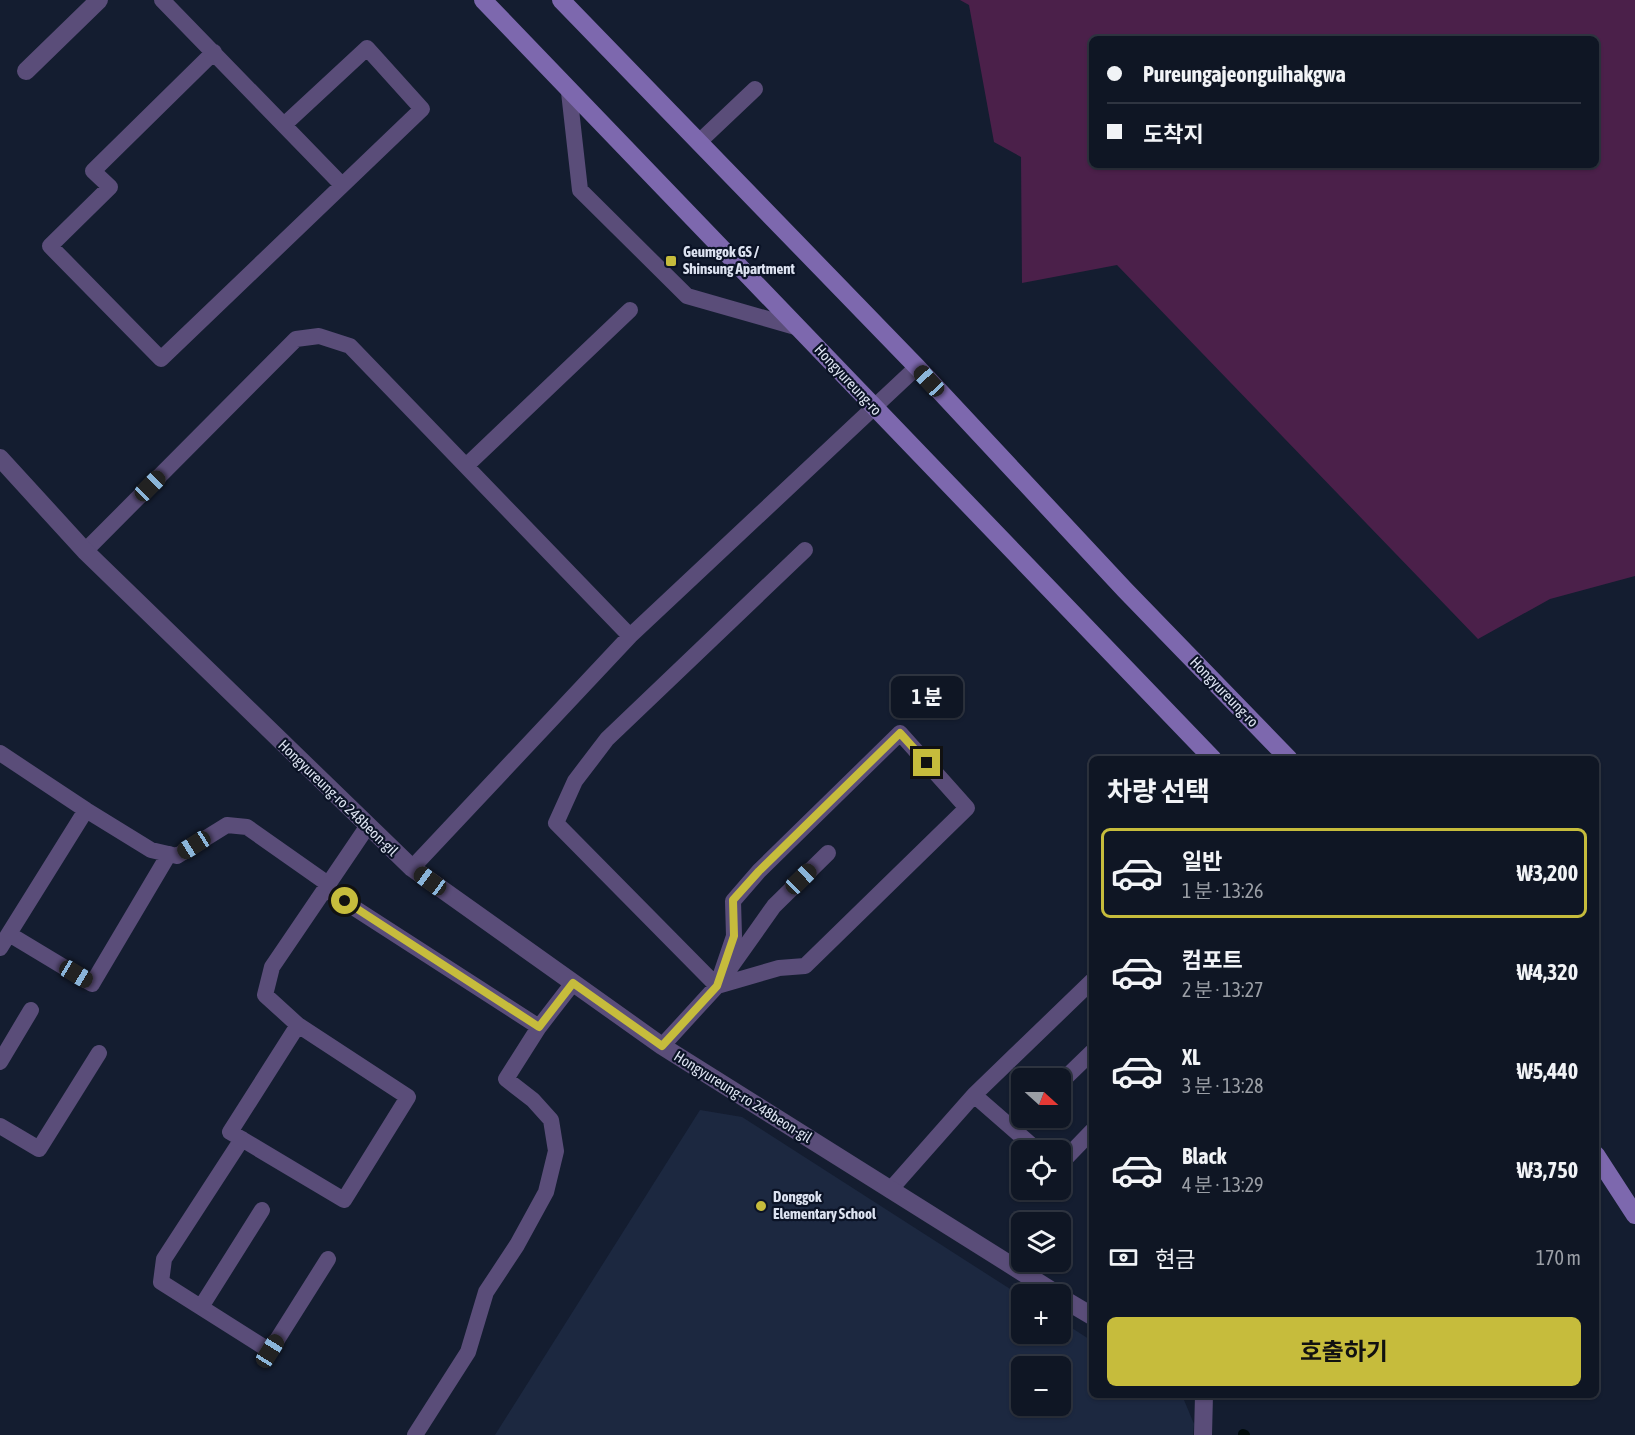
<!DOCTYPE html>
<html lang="ko">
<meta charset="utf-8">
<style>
:root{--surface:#0f1624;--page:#181f2c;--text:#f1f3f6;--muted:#9b9fa6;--line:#2f3541;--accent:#c6bc3c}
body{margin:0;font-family:"Asap Condensed","Noto Sans KR",sans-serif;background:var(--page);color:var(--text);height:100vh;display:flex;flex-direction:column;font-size:22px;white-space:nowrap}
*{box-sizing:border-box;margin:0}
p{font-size:20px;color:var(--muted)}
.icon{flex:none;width:33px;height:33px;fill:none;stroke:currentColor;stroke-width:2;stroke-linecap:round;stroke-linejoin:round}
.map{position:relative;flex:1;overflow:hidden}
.side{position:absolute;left:1089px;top:756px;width:510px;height:642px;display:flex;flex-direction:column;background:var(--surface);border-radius:9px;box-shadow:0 2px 4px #0004,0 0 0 2px var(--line)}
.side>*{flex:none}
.hud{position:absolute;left:1089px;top:36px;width:510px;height:132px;border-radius:9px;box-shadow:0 2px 4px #0004,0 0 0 2px var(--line);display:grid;align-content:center;height:132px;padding:0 18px;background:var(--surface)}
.needle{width:39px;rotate:111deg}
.buttons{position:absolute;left:1011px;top:1068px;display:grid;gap:12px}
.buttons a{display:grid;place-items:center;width:60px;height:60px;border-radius:9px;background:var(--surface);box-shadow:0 2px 4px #0004,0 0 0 2px var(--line);font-size:30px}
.end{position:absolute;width:27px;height:27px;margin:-14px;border:8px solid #c6bc3c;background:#111;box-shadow:0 0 0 3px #111}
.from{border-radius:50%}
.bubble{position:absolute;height:42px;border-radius:9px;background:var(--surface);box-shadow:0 2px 4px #0004,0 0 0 2px var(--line);font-size:20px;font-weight:700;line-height:42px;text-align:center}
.car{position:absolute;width:18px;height:36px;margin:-18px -9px;border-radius:8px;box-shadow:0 0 4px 2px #0007;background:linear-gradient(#222 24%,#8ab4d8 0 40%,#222 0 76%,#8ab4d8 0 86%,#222 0)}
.hud b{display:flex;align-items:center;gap:21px;height:57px;font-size:22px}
.hud b+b{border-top:2px solid var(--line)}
.hud i{width:15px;height:15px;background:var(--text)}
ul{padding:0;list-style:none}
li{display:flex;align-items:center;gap:18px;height:90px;margin:0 12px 9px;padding:0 6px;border:3px solid transparent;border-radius:9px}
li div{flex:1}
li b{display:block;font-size:22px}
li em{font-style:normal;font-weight:700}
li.selected{border-color:var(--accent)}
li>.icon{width:54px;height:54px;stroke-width:1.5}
h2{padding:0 18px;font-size:27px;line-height:72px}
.pay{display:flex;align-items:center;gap:15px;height:66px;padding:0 18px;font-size:22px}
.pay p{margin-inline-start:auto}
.primary-button{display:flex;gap:12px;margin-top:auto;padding:12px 18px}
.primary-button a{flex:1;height:69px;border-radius:9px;background:var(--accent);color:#111;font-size:24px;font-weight:700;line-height:69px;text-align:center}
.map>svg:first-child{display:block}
</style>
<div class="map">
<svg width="1635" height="1435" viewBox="0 0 1635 1435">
<rect width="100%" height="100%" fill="#141d30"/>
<!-- built -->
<path fill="#1c2840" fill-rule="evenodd" d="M700,1110L742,1117L1021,1296L1022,1334H1060L1061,1321L1092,1341V1395H1176L1184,1400L1194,1424L1193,1435H495ZM1022,1366H1060V1406H1022Z"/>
<!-- green -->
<path fill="#4b204a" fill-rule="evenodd" d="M960,0H1635V576L1550,599L1478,639L1117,265L1022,283L1021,157L994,142L969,5ZM1092,39H1596V165H1092Z"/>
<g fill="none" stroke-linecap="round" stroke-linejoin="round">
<!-- stream -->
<path stroke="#010b0c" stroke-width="10" d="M1243,1434L1245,1435"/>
<!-- lane -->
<path stroke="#5a4d79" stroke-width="16" d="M162,0L342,185
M214,52L93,171L110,187L50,246L161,359L422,109L367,48L285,124
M569,92L580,190L687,296L799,328
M699,142L755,89
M466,466L630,310
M85,551L296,339L319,336L350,346L630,636L917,367
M0,753L86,810
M367,827L325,889L539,1027
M412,868L630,636
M9,934L92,984L169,854
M0,948L86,810L151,850L177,856L227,825L247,827L328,884
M728,971L774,906L828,853
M717,986L556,823L575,781L607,739L805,550
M298,1025L230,1132L344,1200L408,1097L298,1025L265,995L272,967L325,889
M662,1046L717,986L779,968L805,966L967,808L900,733L759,871L733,901L734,936L717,986
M0,1062L31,1010
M1060,1083L1092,1052
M974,1095L1037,1150
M0,1126L39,1149L99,1053
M1014,1129L1025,1118
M242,1139L164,1259L161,1282L270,1351L328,1259
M1060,1159L1066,1158L1092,1131
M890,1190L974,1095L1092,981
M201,1307L262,1210
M415,1435L468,1352L486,1292L517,1245L546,1192L556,1151L551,1120L533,1100L506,1079L539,1027L573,983"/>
<!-- street -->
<path stroke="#5a4d79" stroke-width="18" d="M26,71L99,0
M0,458L85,551L412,868L662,1046L1057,1294
M1060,1297L1092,1316
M1203,1435L1204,1395"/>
<!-- secondary -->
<path stroke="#7d68ae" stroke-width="18" d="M483,0L1213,759
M561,0L917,367L1125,590L1289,759
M1596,1155L1635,1215"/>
</g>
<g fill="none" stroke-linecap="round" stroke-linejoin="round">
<!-- route -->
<path stroke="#c6bc3c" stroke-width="8" d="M345,901L539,1027L573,983L662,1046L717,986L734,936L733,900L759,871L900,733L927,763"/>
</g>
<!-- markers -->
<g fill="#c6bc3c" stroke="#0b1326" stroke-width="2">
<rect x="665" y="255" width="12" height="12" rx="3"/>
<circle cx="761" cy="1206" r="6"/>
</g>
<g text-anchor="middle" stroke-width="4.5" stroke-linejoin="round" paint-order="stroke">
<!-- poi labels -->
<g font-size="15" font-weight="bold" fill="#dde3f1" stroke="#0b1326" text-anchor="start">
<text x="683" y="257">Geumgok GS /<tspan x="683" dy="17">Shinsung Apartment</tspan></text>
<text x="773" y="1202">Donggok<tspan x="773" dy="17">Elementary School</tspan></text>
</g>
<!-- street labels -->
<g font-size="15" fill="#dde3f1" stroke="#0b1326">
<text transform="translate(848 380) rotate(47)" y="5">Hongyureung-ro</text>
<text transform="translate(1224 692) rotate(46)" y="5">Hongyureung-ro</text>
<text transform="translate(338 798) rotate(44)" y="5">Hongyureung-ro 248beon-gil</text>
<text transform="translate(743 1097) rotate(32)" y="5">Hongyureung-ro 248beon-gil</text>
</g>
</g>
</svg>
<div class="buttons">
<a><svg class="needle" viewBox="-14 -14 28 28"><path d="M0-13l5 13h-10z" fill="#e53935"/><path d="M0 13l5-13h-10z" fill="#9b9fa6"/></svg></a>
<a><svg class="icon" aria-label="locate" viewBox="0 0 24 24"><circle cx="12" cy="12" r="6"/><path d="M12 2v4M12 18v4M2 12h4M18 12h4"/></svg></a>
<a><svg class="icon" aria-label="layers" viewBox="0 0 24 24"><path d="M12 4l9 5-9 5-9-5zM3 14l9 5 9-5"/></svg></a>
<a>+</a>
<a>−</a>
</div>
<i class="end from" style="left:345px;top:901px"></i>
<i class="end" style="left:927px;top:763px"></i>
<div class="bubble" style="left:891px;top:676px;width:72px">1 분</div>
<i class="car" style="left:929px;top:381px;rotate:317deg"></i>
<i class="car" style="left:150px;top:486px;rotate:45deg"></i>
<i class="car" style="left:194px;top:845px;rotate:238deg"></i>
<i class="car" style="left:801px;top:879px;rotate:46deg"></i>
<i class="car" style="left:430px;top:881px;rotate:306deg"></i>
<i class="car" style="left:76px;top:974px;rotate:121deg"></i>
<i class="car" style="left:270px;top:1351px;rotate:32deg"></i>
<div class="hud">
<b><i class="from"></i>Pureungajeonguihakgwa</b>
<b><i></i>도착지</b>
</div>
<section class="side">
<h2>차량 선택</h2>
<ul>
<li class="selected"><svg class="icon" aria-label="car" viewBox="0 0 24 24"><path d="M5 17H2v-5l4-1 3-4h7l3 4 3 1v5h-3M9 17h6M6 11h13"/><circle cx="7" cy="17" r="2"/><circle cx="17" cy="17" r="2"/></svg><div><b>일반</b><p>1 분 · 13:26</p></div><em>₩3,200</em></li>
<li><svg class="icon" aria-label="car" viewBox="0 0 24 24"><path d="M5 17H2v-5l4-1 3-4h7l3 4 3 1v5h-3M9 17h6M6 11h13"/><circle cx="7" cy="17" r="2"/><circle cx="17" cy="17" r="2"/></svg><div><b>컴포트</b><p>2 분 · 13:27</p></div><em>₩4,320</em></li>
<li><svg class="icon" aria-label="car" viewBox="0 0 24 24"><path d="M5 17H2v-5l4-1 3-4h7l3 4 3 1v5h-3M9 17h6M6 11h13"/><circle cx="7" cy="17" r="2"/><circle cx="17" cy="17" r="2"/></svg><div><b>XL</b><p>3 분 · 13:28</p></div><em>₩5,440</em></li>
<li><svg class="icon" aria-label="car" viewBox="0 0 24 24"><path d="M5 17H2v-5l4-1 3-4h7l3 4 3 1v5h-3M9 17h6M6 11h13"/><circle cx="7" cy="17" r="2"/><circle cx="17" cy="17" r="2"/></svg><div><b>Black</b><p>4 분 · 13:29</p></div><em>₩3,750</em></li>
</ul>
<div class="pay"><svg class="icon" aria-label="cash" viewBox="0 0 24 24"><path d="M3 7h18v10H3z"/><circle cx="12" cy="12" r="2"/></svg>현금<p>170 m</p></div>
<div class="primary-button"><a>호출하기</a></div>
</section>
</div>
